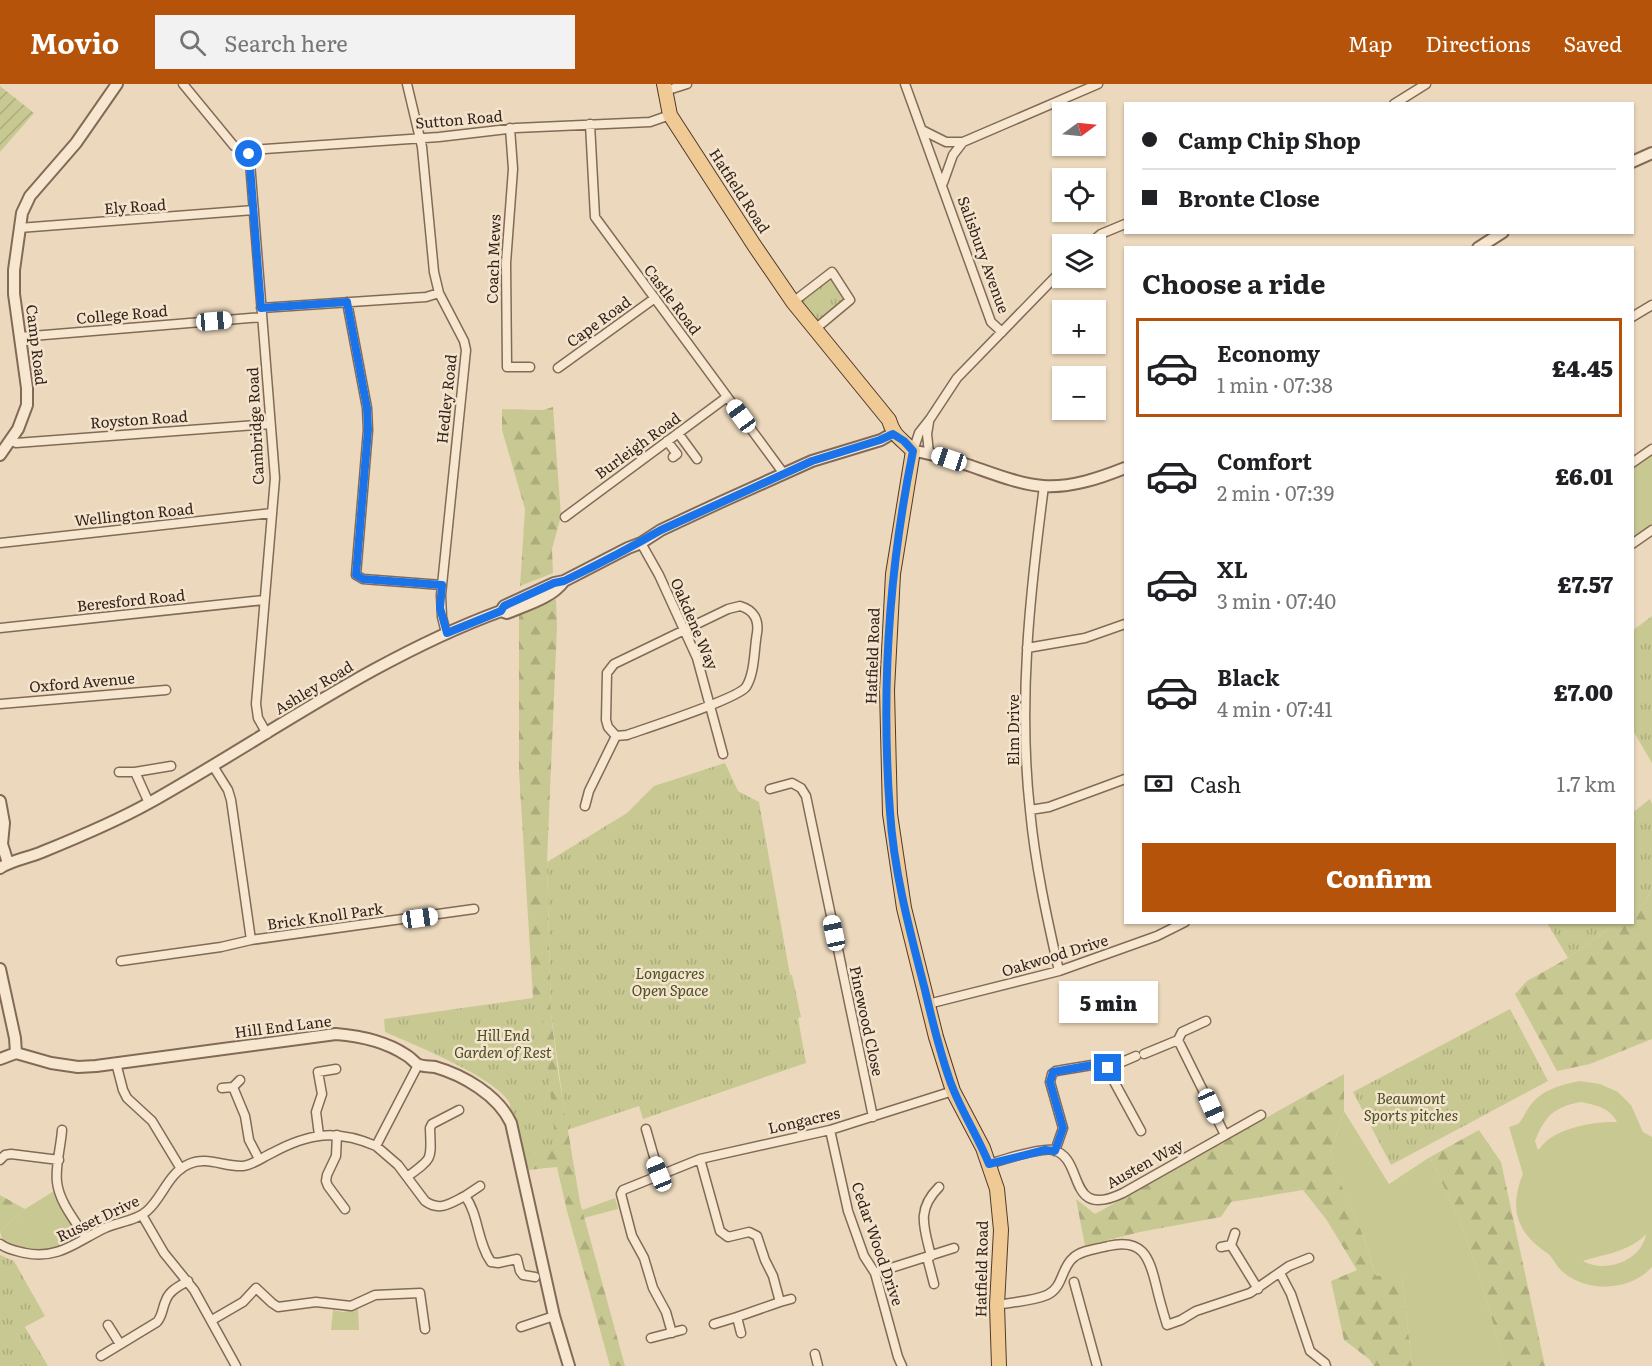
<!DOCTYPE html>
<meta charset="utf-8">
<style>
:root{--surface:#fff;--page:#f2f2f2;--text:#202124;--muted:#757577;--line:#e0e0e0;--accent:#b45309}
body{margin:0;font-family:Literata,serif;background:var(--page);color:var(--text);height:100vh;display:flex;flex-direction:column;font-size:22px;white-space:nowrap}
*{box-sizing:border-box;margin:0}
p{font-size:20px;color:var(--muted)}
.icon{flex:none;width:33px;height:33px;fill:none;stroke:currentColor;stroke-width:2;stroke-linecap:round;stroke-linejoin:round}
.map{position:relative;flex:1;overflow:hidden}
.details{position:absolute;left:1124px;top:162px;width:510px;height:678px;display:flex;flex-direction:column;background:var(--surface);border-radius:0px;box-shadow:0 2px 4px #0004}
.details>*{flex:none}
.guide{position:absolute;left:1124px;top:18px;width:510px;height:132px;border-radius:0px;box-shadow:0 2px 4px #0004;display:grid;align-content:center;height:132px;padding:0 18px;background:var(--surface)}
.needle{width:39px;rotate:75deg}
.tools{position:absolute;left:1052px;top:18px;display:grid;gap:12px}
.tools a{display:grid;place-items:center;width:54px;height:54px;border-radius:0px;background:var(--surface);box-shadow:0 2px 4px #0004;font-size:30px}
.end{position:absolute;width:27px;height:27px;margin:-14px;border:8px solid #1a73e8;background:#fff;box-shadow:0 0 0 3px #fff}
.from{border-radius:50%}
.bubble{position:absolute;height:42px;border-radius:0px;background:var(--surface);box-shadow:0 2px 4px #0004;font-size:20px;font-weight:800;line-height:42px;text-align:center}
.car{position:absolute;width:18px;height:36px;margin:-18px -9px;border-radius:8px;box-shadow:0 0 4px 2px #0007;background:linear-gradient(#fff 24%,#345 0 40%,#fff 0 76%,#345 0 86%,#fff 0)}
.guide b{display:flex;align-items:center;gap:21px;height:57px;font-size:22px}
.guide b+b{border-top:2px solid var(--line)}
.guide i{width:15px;height:15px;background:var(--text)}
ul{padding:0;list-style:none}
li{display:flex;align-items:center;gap:18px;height:99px;margin:0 12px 9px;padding:0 6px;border:3px solid transparent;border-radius:0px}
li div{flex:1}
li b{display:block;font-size:22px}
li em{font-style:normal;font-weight:800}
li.active{border-color:var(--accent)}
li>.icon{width:54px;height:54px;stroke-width:1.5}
h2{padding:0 18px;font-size:27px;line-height:72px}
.pay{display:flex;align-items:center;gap:15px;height:66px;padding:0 18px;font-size:22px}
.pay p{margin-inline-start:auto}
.cta{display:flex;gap:12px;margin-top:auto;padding:12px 18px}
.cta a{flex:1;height:69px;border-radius:0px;background:var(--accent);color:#fff;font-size:24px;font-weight:800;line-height:69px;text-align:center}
header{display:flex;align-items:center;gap:36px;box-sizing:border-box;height:84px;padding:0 30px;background:var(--accent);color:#fff}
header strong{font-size:28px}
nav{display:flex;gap:33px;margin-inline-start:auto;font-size:21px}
.search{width:420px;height:54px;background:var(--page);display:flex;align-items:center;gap:15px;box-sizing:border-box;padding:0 21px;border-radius:0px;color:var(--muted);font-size:22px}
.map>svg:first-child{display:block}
</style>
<header>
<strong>Movio</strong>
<div class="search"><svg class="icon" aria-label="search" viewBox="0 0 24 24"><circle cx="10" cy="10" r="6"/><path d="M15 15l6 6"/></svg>Search here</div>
<nav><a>Map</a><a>Directions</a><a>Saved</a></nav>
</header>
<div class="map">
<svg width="1652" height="1282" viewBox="0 0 1652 1282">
<defs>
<pattern id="forest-firs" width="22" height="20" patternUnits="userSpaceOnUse" patternTransform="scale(1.5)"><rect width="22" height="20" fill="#c8c992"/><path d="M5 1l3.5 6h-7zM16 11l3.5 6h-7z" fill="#acac7d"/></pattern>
<pattern id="park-tufts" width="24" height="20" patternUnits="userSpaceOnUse" patternTransform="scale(1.5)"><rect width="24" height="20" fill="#c8c992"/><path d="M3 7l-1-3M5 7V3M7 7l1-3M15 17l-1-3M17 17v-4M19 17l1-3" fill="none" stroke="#acac7d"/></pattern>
<pattern id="garden-furrows" width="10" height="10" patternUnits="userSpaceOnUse" patternTransform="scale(1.5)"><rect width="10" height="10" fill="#c8c992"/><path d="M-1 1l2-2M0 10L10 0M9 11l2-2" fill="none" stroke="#acac7d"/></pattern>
</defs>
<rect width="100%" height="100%" fill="#ecd9bd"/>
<!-- grass -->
<path fill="#c8c992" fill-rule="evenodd" d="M1652,371V441L1632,456V384Z
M1580,997L1600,1000L1618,1008L1631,1021L1643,1048L1652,1053V1183C1630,1207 1589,1209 1564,1189C1557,1184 1553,1173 1547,1169C1516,1148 1509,1124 1523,1090L1509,1043L1518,1040C1523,1035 1525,1029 1529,1023C1541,1006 1560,1001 1580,997ZM1581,1018C1596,1021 1610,1024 1617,1038C1597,1037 1569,1042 1552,1053C1546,1056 1542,1062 1538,1066L1535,1057C1545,1032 1554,1023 1581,1018ZM1646,1150C1642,1176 1606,1190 1583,1177C1604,1170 1630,1168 1646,1150Z
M1344,1027L1389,1100L1430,1073L1459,1135L1479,1190L1505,1282H1412L1402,1192H1376L1362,1149L1336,1090L1331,1068Z
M54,1107L78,1149L75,1157C53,1168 23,1174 3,1157L0,1148L25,1125Z
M615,1114L618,1125L584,1134L582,1126Z
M358,1224L359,1246H331L333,1226L343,1228Z"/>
<!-- forest -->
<path fill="url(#forest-firs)" d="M553,323L561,432L552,465L553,489L520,502L525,425L502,346V325L543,326Z
M556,515L557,543L547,778L551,930L558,988L580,1118L625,1282H610L567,1127L557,1083L528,1086L516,1039L509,1026L520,978V922L533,914L519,688V530Z
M1652,802V955L1590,980L1557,987L1515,910L1527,897L1568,874L1617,839L1632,838V828L1646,818Z
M1344,990V1027L1331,1068L1336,1089L1362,1149L1376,1192H1402L1412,1282H1374L1369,1275L1344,1256L1331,1197L1357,1186L1326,1135L1303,1106L1231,1118L1221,1133L1140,1148L1085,1162L1076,1115L1095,1130Z
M1479,1046L1501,1078L1545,1282H1505L1479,1190L1459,1135L1430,1073Z
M0,1111L25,1125L0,1148Z"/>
<!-- park -->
<path fill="url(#park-tufts)" d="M832,189L849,213L814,241L796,216Z
M1652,532V679L1632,645V547Z
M725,679L738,707L759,718L790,891H792L801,933L798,934L806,979L643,1035L639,1022L567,1046L551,930L547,778L627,729L654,702Z
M1650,715L1652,720V802L1646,818L1632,828V737L1635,734L1632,729Z
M1547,839H1617L1568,874Z
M533,914L541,915L556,1065L524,1071C520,1054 518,1033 509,1018C493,992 414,961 385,948L384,935Z
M1510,925L1548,997L1391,1081L1353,1008Z
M0,1171L14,1177L45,1232L25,1243L48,1282H0Z"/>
<!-- garden -->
<path fill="url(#garden-furrows)" d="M0,2L34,29L0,68Z"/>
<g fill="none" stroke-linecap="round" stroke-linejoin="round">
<defs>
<path id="minor" d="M183,0L234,62L249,66L439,53L516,44L650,38L670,31
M407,0L422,63L434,188L439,209L464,257L466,266L441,511L442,533L446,549
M905,0L991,238L1002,248
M665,7L687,0
M1394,20L1426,0
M590,40L595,133L784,390
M510,44L513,85L506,179L507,283H530
M922,46L946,58H963L1098,0
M249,66L275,394L256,620L258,634L267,650
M943,99L953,71L963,58
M19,144L254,126
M1089,160L1101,150L1125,140
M347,218L367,324L368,346L356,491L363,495L442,501
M793,218L832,188L850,216L814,246
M261,224L426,213L439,209
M1632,233L1652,221
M20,253L262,233
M558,284L655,214
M929,338L927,350L929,369
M678,349L697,375
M10,356L16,359L270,340
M667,357L677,370L673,373
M913,367L919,349L930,335L957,294L1062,186
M1632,379L1652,365
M1044,402C1030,509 1018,618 1030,726C1035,780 1047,834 1059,887
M565,433L727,313
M0,459L272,429
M641,459L659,491L697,574L723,670
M1632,460L1652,446
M740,522C754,526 759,536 757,549C754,565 755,589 746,603C737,615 647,644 627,651L616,652L608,643L606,636L607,589L614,580L728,525Z
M0,544L264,516
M1027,564L1085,554L1125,540
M0,620L166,606
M213,682L228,706L231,716L251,856
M119,688H135L149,719
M135,688L171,682
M770,705L792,699L801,704L806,712L873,1033
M585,722L589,707L616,652
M1030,726L1049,723L1125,695
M121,877L221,863L251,856L474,825
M928,920L1059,887L1157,852L1185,838
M1206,937L1182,948L1178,956L1225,1051
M1144,970L1178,956
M116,979L123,1006L127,1014L152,1037L181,1085
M1108,984L1136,972
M233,1003L245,1032L249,1056L259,1075
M222,1004L233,1003L240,996
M646,1045L659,1090
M62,1046C61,1062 55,1083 57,1098C59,1118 76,1138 86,1154
M830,1046L848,1127L864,1172L875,1189L898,1273L902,1282
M319,1051L316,1028L322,1010L318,988L336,985
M337,1051L336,1072L327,1091L326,1097L328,1102L345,1125
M376,1062L398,1081L425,1117C440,1128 451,1119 465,1112C479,1131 477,1158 491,1178L498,1179L517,1175L520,1187L523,1191L535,1193
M1055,1067L1063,1044L1050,998L1052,990L1056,987L1098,980L1105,981L1141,1047
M700,1075L720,1147L728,1153L749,1148L757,1152L765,1176L773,1192L780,1218L737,1233L741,1249
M0,1076L5,1071L11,1070L59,1076
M989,1080C1002,1076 1041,1063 1053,1066C1086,1074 1065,1137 1123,1109L1261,1031
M407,1093C434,1073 431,1076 430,1044L432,1040L459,1026
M465,1112L480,1102
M142,1131L164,1169L194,1206L236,1282
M1235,1149L1231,1161L1258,1205
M0,1160C8,1166 16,1167 25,1169C59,1176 77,1157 105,1144C118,1138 136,1137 147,1127C163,1113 168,1089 189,1080C207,1072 224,1083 243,1082C253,1081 263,1073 272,1069C309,1049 336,1045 376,1062L418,981
M1221,1163L1231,1161
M931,1172C924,1143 916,1126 939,1103
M927,1173L934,1200
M875,1189L954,1164
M1280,1189L1291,1210L1310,1267L1325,1279L1326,1282
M1074,1198L1097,1282
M780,1218L791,1215
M997,1221C1013,1218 1033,1217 1047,1211C1063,1204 1061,1184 1073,1174C1081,1166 1097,1165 1108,1162C1142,1154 1149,1172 1156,1201C1159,1214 1163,1228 1167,1241L1181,1236L1196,1227L1250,1209L1289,1182L1309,1174
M212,1236L243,1218L256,1204L272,1219L278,1223L316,1218L351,1222L375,1211L420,1209L425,1245
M714,1240L737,1233
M108,1241L120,1260
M521,1243L554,1232
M672,1249L666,1228L653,1204L644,1174L632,1152L621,1110L623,1106L700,1075L830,1046L953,1007
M651,1254L682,1246
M815,1270L818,1282
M101,1272L157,1238C163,1231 162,1224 166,1216C169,1207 179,1202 188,1197"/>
<path id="tertiary" d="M1632,78L1652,69
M1478,164L1503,148
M913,367C933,369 952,376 971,382C994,390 1019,400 1043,402C1071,404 1100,394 1125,384
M0,371L18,345L27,321V304L14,210V186L22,129L30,112L76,59L117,0
M501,527L507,529C526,521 552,514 564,497
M0,717L4,739L2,760L8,779
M0,784C12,776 28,774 42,768C79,753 115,738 149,719C265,654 375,573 501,527L504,522L554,499L564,497L628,464L641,459L661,446L721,418L812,377L881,356L893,349
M0,885L15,954L16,969
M0,975L16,969L51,979L78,983L96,982L336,950C361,952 385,957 406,971C410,973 413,977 417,980C422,983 429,982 435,983C463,991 498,1011 511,1039L554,1232L569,1282"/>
<path id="primary" d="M664,0L670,31L754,161L793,218L889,336C894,353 901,354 913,367L893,490L887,606L890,730L904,824L936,953L953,1007L983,1064L997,1105L1001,1146L997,1221L999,1282"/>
</defs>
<!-- minor casing -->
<use href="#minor" stroke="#836a57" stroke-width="11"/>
<!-- tertiary casing -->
<use href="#tertiary" stroke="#836a57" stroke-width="14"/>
<!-- primary casing -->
<use href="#primary" stroke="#51392c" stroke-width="16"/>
<!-- minor -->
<use href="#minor" stroke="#f7e7d0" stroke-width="8"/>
<!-- tertiary -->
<use href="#tertiary" stroke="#f7e7d0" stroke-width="10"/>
<!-- primary -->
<use href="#primary" stroke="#efca95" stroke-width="14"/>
</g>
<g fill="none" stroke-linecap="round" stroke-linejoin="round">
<!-- route -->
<path stroke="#1a73e8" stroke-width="8" d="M249,70L261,224L347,218L367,324L368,346L356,491L363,495L442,501L440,524L447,549L501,527L504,522L554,499L564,497C597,481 630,464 661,446L812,377L880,356L893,350L904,357L913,367C889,485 881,608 890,728C894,789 910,848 925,906C932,936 939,965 949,994C959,1024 977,1050 989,1080L1045,1066L1055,1067L1063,1044L1050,998L1053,988L1098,980L1108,984"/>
</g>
<g text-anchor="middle" stroke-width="5" stroke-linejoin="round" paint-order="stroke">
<!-- street labels -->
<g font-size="15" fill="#33241b" stroke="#f4e4cd">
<text transform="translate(459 36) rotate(-5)" y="5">Sutton Road</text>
<text transform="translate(739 107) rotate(57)" y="5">Hatfield Road</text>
<text transform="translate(135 123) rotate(-4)" y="5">Ely Road</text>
<text transform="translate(983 171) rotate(70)" y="5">Salisbury Avenue</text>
<text transform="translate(494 175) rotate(-88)" y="5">Coach Mews</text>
<text transform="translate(672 216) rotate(53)" y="5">Castle Road</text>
<text transform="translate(122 231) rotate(-5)" y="5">College Road</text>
<text transform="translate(599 238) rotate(-36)" y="5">Cape Road</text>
<text transform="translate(36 261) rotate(83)" y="5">Camp Road</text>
<text transform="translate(447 315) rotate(-84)" y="5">Hedley Road</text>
<text transform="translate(139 336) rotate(-4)" y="5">Royston Road</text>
<text transform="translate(256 342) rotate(-93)" y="5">Cambridge Road</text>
<text transform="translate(638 362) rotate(-36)" y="5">Burleigh Road</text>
<text transform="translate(134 431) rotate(-6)" y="5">Wellington Road</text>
<text transform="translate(131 517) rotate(-6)" y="5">Beresford Road</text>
<text transform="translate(694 540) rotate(67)" y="5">Oakdene Way</text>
<text transform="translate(873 572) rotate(-88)" y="5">Hatfield Road</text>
<text transform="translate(82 599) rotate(-5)" y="5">Oxford Avenue</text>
<text transform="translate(314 604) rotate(-31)" y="5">Ashley Road</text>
<text transform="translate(1014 646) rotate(-90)" y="5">Elm Drive</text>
<text transform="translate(325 833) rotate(-8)" y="5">Brick Knoll Park</text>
<text transform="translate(1055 872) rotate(-17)" y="5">Oakwood Drive</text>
<text transform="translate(866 937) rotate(78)" y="5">Pinewood Close</text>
<text transform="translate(283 943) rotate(-7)" y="5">Hill End Lane</text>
<text transform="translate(804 1037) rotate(-13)" y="5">Longacres</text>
<text transform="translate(1145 1080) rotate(-29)" y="5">Austen Way</text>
<text transform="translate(98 1135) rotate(-25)" y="5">Russet Drive</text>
<text transform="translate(877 1160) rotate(71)" y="5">Cedar Wood Drive</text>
<text transform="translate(982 1185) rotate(-89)" y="5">Hatfield Road</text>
</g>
<!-- park labels -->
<g font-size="15" font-style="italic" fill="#484f23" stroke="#f4e4cd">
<text x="670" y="895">Longacres<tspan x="670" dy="17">Open Space</tspan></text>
<text x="503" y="957">Hill End<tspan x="503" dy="17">Garden of Rest</tspan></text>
<text x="1411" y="1020">Beaumont<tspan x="1411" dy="17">Sports pitches</tspan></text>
</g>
</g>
</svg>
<div class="tools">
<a><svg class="needle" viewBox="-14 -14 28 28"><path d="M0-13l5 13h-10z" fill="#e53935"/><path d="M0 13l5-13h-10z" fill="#757577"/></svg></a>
<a><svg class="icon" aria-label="locate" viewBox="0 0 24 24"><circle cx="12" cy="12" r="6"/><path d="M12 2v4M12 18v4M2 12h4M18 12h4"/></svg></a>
<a><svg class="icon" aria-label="layers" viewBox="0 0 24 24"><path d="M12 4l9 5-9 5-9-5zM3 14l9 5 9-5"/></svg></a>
<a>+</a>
<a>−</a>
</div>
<i class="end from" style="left:249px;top:70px"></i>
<i class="end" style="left:1108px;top:984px"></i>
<div class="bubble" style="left:1059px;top:897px;width:99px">5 min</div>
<i class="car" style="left:214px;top:237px;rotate:85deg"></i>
<i class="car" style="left:741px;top:332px;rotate:324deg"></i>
<i class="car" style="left:949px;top:375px;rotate:288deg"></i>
<i class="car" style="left:420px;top:834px;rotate:82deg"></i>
<i class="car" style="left:834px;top:849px;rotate:348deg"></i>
<i class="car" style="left:1211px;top:1022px;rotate:156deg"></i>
<i class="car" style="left:659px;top:1090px;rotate:338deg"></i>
<div class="guide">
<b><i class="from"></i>Camp Chip Shop</b>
<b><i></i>Bronte Close</b>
</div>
<section class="details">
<h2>Choose a ride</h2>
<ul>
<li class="active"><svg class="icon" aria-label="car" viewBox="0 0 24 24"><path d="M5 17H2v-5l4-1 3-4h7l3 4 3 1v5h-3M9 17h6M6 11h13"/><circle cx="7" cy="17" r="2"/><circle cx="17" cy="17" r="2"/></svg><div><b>Economy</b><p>1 min · 07:38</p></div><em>£4.45</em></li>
<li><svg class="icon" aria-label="car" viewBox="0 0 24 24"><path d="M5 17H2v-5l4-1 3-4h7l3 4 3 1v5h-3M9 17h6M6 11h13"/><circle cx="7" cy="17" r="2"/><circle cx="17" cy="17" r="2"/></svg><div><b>Comfort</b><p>2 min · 07:39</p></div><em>£6.01</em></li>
<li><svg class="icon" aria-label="car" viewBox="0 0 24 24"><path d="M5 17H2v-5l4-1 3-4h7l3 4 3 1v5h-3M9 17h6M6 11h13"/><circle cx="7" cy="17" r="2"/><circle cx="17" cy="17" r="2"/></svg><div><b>XL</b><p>3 min · 07:40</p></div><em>£7.57</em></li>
<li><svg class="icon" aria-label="car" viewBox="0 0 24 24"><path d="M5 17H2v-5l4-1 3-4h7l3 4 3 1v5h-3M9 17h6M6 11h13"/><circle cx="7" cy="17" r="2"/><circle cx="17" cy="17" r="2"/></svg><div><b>Black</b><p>4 min · 07:41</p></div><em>£7.00</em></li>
</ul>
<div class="pay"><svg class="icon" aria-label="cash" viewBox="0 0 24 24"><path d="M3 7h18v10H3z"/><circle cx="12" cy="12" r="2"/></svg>Cash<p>1.7 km</p></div>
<div class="cta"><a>Confirm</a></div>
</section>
</div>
